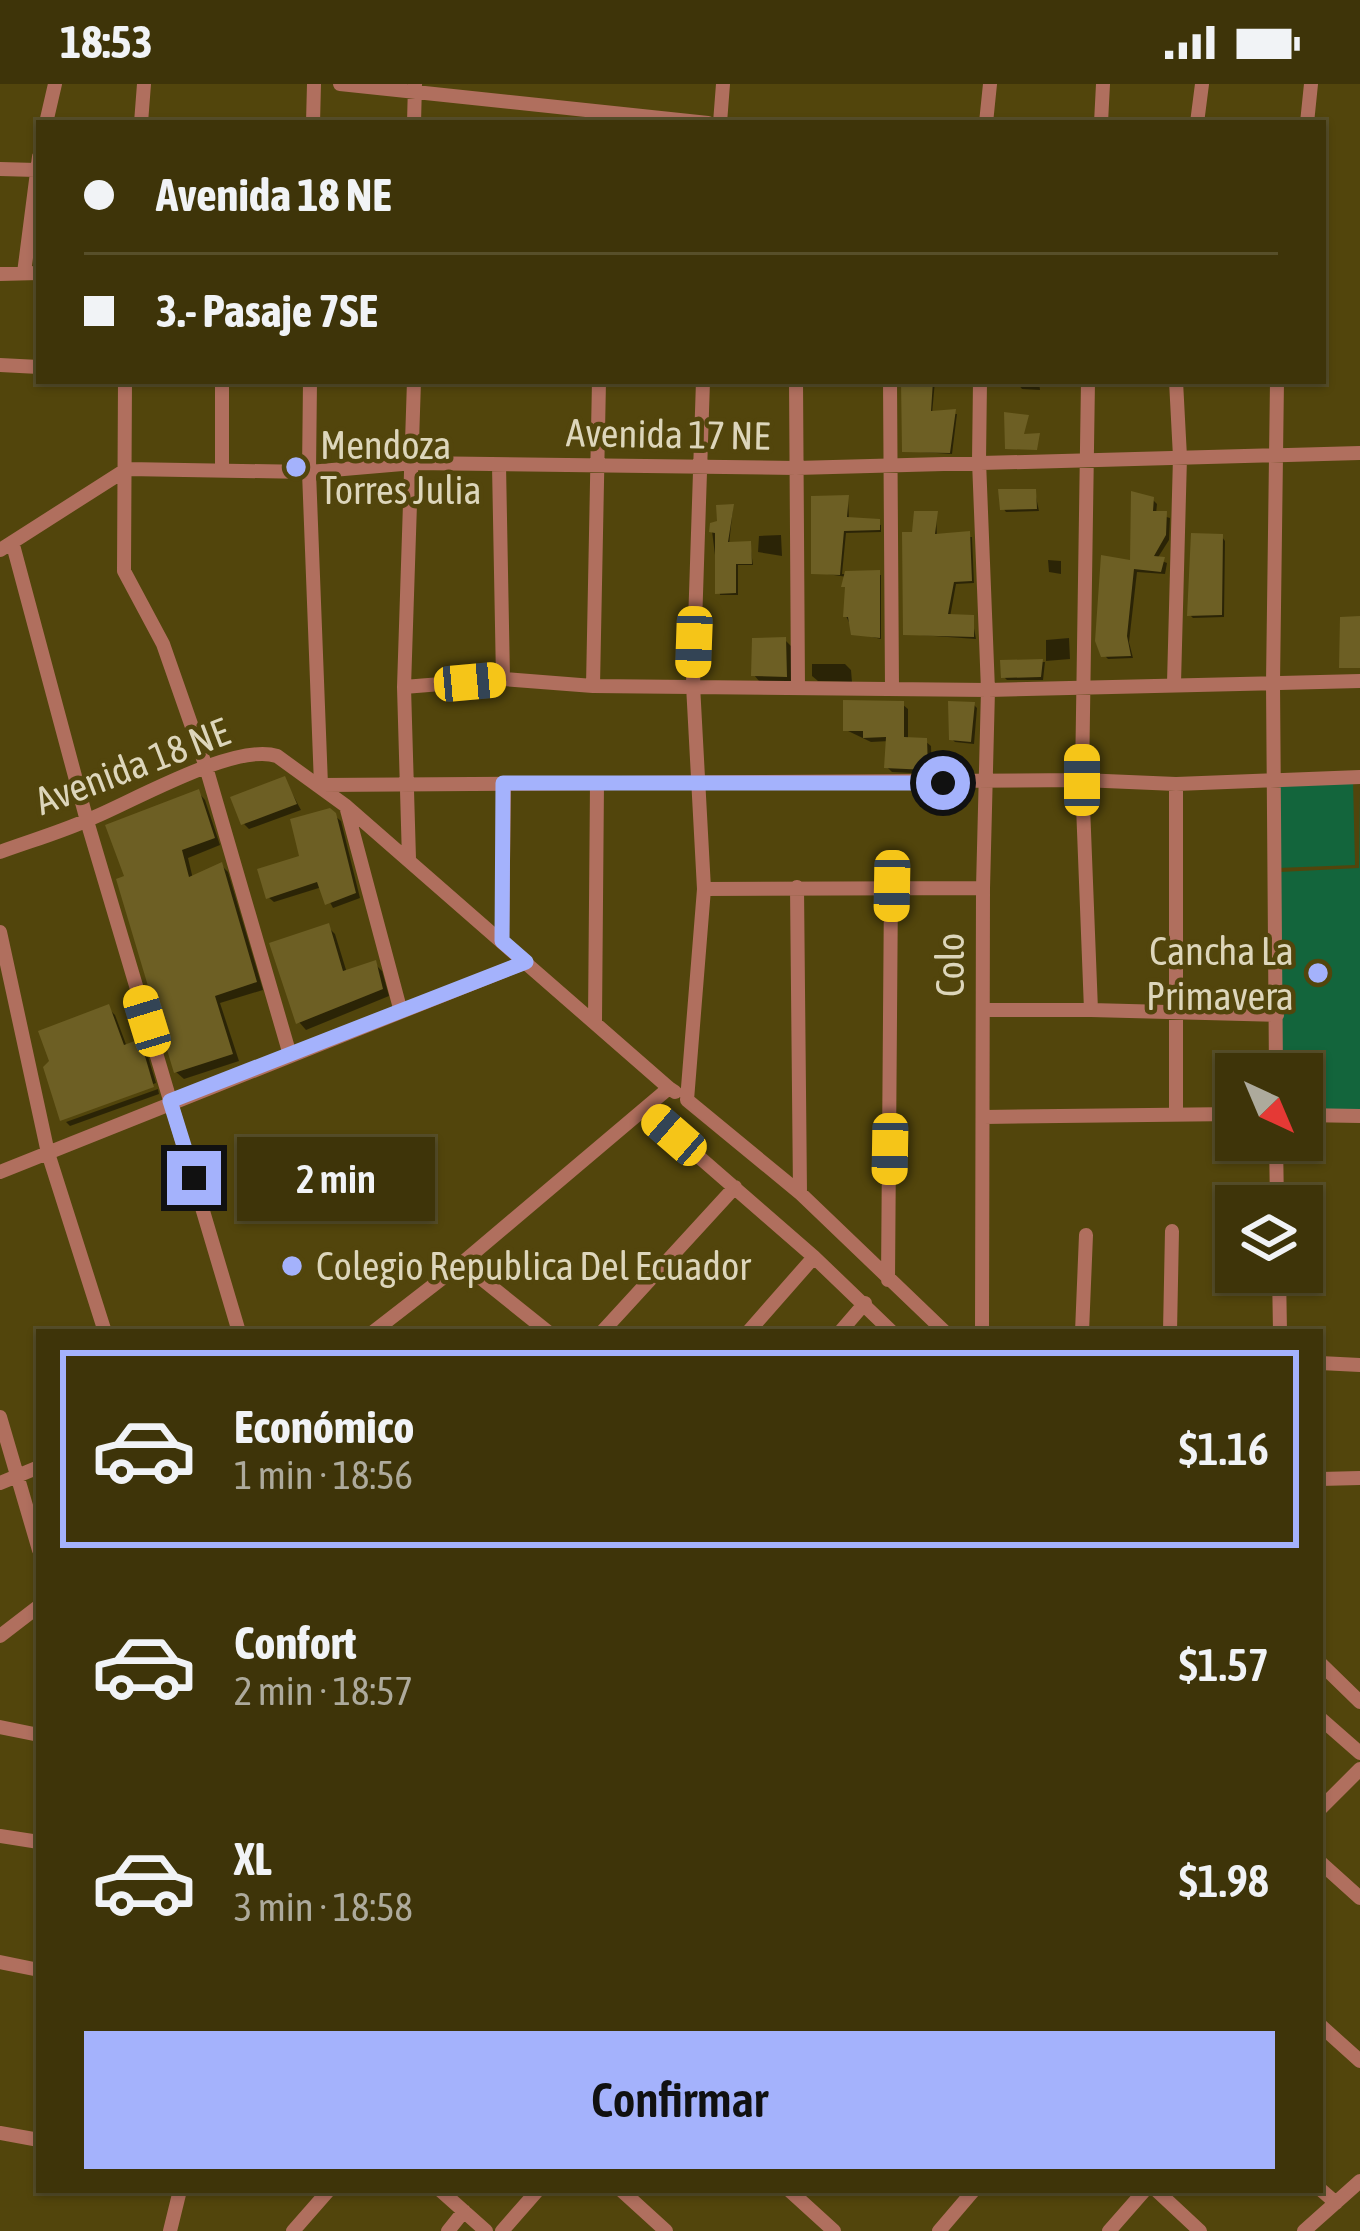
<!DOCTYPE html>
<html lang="es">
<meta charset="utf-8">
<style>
:root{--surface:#3e3409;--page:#493f17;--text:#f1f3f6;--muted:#adaa9c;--line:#574f2a;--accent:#a4b2fc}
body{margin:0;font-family:"Asap Condensed",sans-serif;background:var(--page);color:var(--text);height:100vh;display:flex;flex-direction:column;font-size:45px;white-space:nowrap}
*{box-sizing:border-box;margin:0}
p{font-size:39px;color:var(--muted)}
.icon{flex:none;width:66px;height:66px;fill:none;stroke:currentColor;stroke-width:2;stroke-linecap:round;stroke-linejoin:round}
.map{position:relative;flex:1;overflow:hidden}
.sheet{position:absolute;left:36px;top:1245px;width:1287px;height:864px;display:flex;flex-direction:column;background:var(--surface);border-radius:0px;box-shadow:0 3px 9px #0004,0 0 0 3px var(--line)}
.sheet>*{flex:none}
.top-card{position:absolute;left:36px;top:36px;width:1290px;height:264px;border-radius:0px;box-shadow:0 3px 9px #0004,0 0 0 3px var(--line);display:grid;align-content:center;height:264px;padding:0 48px;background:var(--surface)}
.needle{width:78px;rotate:136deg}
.controls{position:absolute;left:1215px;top:969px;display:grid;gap:24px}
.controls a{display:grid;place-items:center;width:108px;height:108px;border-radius:0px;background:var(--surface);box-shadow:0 3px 9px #0004,0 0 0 3px var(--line);font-size:60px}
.end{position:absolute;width:54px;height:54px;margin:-27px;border:15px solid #a4b2fc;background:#111;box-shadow:0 0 0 6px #111}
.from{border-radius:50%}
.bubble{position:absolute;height:84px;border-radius:0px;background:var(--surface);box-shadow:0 3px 9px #0004,0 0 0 3px var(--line);font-size:39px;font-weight:600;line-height:84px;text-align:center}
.car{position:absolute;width:36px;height:72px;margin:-36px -18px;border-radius:15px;box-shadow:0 0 9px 3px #0007;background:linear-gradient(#f5c518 24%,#345 0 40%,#f5c518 0 76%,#345 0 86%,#f5c518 0)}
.top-card b{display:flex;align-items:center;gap:42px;height:114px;font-size:45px}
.top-card b+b{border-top:3px solid var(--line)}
.top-card i{width:30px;height:30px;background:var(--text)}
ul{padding:21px 0 0;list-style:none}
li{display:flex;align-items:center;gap:36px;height:198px;margin:0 24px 18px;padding:0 24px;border:6px solid transparent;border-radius:0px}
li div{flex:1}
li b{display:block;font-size:45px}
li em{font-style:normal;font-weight:600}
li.selected{border-color:var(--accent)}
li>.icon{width:108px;height:108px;stroke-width:1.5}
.action{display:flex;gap:24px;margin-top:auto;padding:24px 48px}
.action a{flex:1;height:138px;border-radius:0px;background:var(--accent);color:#111;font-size:48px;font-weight:600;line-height:138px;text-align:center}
.status{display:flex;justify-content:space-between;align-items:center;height:84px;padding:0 60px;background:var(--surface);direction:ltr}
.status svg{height:33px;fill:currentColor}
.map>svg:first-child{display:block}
</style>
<div class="status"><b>18:53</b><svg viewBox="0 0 49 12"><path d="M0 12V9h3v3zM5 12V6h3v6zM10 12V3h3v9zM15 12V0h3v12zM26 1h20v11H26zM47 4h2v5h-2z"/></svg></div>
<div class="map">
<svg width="1360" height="2147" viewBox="0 0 1360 2147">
<rect width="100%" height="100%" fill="#52450c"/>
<!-- green -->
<path fill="#13653c" d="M1353,697L1355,781L1277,784L1279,701Z
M1360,703V1029L1302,1030V990H1273L1280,788L1359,784Z"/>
<!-- shadow -->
<path fill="#0007" d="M902,297H935L932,330H957L952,370L905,367Z
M1016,297H1039L1040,306L1022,305Z
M1035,408L1039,427L1006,428L1003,424Z
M848,414L849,436L881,441V448L846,449L842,490L881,491V555L854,549L846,532L847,493L814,488Z
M1153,416L1157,420L1156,430L1170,434L1169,456L1157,475L1167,479L1165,490L1137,488L1129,558L1133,574L1108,575L1104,571Z
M733,423L729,461L750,460L753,481H738V511H720L712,447Z
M936,430L937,453H972L974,499L956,500L950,533L972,534L976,555L906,550L915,451Z
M781,451L782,472L758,468L759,452Z
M1222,453L1225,457L1224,533L1193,534L1190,531Z
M1048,476L1061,477V490L1049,488Z
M1069,554L1070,575L1046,577V556Z
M785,556L791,562V597H759L754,591Z
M1045,578L1043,596H1007L1004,593L1003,579Z
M812,580H845L851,586L852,598L818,597L812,592Z
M902,620L908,625V656L925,657L931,662L932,690L892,688L887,683L889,657L871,658L846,646Z
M974,621L977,624L974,660L955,658L952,655Z
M285,696L301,726L249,745L244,740Z
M198,708L205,716L220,761L188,774L193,795L221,781L228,788L263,906L220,919L239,977L184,995L176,988L120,797Z
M329,727L341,737L360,814L333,824L322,803L274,818L268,813L303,774Z
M328,843L335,850L347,889L375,880L382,887L389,912L306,946L299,938Z
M108,924L115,931L127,963L139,959L146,966L156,999L63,1033Z
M158,1005L159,1010L70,1042L66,1038Z"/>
<!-- building -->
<path fill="#6d5f24" d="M901,297H933L931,327L956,325L950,369L902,368Z
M1004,328L1029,331L1024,350L1040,349L1037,366L1005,365Z
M998,405H1036L1037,425L1000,426Z
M1131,407L1154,413L1153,427H1167L1166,451L1154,472L1165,473L1161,488L1134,485L1127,552L1131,572L1101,573L1095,557L1101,471L1130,476Z
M849,411L847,433L880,435V446L844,447L840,491L811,490V412Z
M734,420L728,458L751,457L752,480H736V509L715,510V449L709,448L710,439L717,437L716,421Z
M914,427H938L935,450L970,447L972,497L954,498L948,530L974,531V553L903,551L902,448H912Z
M1191,449L1223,450L1222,531L1187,532Z
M880,486V554L851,551L848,533H843L845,503H841L845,487Z
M1360,532V584H1339L1340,533Z
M786,553L787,593L751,592L752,554Z
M1043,575L1041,593L1001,594L1000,576Z
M843,616L904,617V653L927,654L928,686L884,684L886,653L863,654V647H843Z
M948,617L975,618L971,658L949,656Z
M285,692L297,720L241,741L230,713Z
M199,705L215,754L182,766L189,793L222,778L257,898L215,912L233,970L174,989L116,795L124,792L105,741Z
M330,724L336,729L356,809L325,821L317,798L266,815L257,785L299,772L290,735Z
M329,839L343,887L376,876L383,905L296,940L269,859Z
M109,920L124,961L140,955L154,1003L60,1037L43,983L49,977L38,947Z"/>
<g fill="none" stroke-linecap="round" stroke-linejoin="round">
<!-- street -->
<path stroke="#b06f5e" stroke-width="14" d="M340,0L708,39
M46,39L55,0
M141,39L144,0
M313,39L314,0
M414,39L415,0
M720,39L723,0
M986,39L990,0
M1101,39L1103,0
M1197,39L1202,0
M1307,39L1311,0
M0,85L36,86
M24,189L39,73
M0,190L39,189
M0,281L39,283
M125,297L124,487L163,560L206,683L290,971
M310,297L309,388L321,701
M703,297L693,601L704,805L687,1016L800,1109L945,1248
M796,297L798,603
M890,297L892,605
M980,297L979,377L988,606L983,804L982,1248
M1088,297L1082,696L1091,926L1277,931
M499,381L503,595
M222,385V297
M13,461L87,737L239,1248
M0,466L127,385L309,388L414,379L796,384L1360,369
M1174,599L1180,373L1176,297
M593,602L599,297
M404,603L503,595L593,602L988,606L1360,597
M321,701L1082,696L1176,700L1360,693
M346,722L401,928
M0,768C30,757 61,748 90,735C132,718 235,658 277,672L346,722L669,1004
M409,775L404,603L414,297
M797,803L800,1109
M704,805L983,804
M0,848L48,1069L105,1248
M502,857L504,699
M984,926H1091
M595,937L597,699
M1276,990L1273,599L1277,297
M644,1025L814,1173L892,1248
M1176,1028V700
M1302,1031L1360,1032
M984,1033L1236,1030
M1276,1056L1277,1122
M0,1088L526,878
M462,1179L548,1248
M1279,1188L1280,1248
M888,1196L891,802
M373,1248L462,1179L669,1004L675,1008
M602,1248L735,1103
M748,1248L814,1173
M840,1248L865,1219
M1082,1248L1086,1151
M1170,1248L1172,1147
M1320,1279L1360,1281
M0,1333L39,1466
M1320,1395L1360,1394
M0,1399L39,1383
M0,1552L39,1522
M1320,1579L1360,1618
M1320,1634L1360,1669
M0,1643L39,1651
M1320,1725L1360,1685
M0,1752L39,1758
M1320,1778L1360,1814
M0,1878L39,1886
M1320,1941L1360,1977
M0,2049L39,2056
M1320,2105L1336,2119
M440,2106L486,2147
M621,2106L666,2147
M789,2106L834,2147
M1156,2106L1200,2147
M170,2147L180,2106
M293,2147L329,2106
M448,2147L464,2127
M502,2147L538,2106
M939,2147L974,2106
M1109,2147L1145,2106
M1304,2147L1360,2097"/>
</g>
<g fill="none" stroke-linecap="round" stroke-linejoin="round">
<!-- route -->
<path stroke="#a4b2fc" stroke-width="15" d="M194,1094L170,1017L526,878L502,857L503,699H943"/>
</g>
<!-- markers -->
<g fill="#a4b2fc" stroke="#52450c" stroke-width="4.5">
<circle cx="296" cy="383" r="12"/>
<circle cx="1318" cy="889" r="12"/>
<circle cx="292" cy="1182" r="12"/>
</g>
<g text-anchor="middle" stroke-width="9" stroke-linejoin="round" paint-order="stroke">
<!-- street labels -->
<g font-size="39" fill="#ddd6bb" stroke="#52450c">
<text transform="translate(668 350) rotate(1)" y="14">Avenida 17 NE</text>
<text transform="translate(132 682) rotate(-21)" y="14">Avenida 18 NE</text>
<text transform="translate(950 881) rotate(-90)" y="14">Colo</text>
</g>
<!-- poi labels -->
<g font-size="39" fill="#ddd6bb" stroke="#52450c" text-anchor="start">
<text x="320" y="375">Mendoza<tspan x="320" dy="45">Torres Julia</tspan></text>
<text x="1294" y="881" text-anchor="end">Cancha La<tspan x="1294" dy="45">Primavera</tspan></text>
<text x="316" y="1196">Colegio Republica Del Ecuador</text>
</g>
</g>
</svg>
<div class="controls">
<a><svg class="needle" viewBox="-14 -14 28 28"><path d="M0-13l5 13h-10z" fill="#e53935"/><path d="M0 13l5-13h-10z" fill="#adaa9c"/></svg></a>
<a><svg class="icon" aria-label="layers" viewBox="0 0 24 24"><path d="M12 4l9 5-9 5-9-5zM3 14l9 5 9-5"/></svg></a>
</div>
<i class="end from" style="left:943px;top:699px"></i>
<i class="end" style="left:194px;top:1094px"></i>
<div class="bubble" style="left:237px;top:1053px;width:198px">2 min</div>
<i class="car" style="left:694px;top:558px;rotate:182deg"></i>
<i class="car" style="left:470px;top:598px;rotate:85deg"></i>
<i class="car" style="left:1082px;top:696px;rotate:0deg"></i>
<i class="car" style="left:892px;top:802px;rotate:181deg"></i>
<i class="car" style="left:147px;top:937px;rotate:343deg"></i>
<i class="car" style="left:674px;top:1051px;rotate:311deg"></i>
<i class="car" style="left:890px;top:1065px;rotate:181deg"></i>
<div class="top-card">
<b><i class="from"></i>Avenida 18 NE</b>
<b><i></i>3.- Pasaje 7SE</b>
</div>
<section class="sheet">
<ul>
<li class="selected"><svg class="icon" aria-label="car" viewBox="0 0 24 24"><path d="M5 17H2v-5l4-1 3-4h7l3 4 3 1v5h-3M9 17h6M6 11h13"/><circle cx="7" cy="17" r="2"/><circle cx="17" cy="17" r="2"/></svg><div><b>Económico</b><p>1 min · 18:56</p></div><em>$1.16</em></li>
<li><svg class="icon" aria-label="car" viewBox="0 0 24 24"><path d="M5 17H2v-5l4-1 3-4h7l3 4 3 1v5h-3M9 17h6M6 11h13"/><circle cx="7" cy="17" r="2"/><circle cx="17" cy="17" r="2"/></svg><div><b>Confort</b><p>2 min · 18:57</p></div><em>$1.57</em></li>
<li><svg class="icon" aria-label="car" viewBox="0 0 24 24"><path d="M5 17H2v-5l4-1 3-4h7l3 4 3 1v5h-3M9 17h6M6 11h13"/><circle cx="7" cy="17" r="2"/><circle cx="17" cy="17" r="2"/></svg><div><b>XL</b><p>3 min · 18:58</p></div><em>$1.98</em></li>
</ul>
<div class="action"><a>Confirmar</a></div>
</section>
</div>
